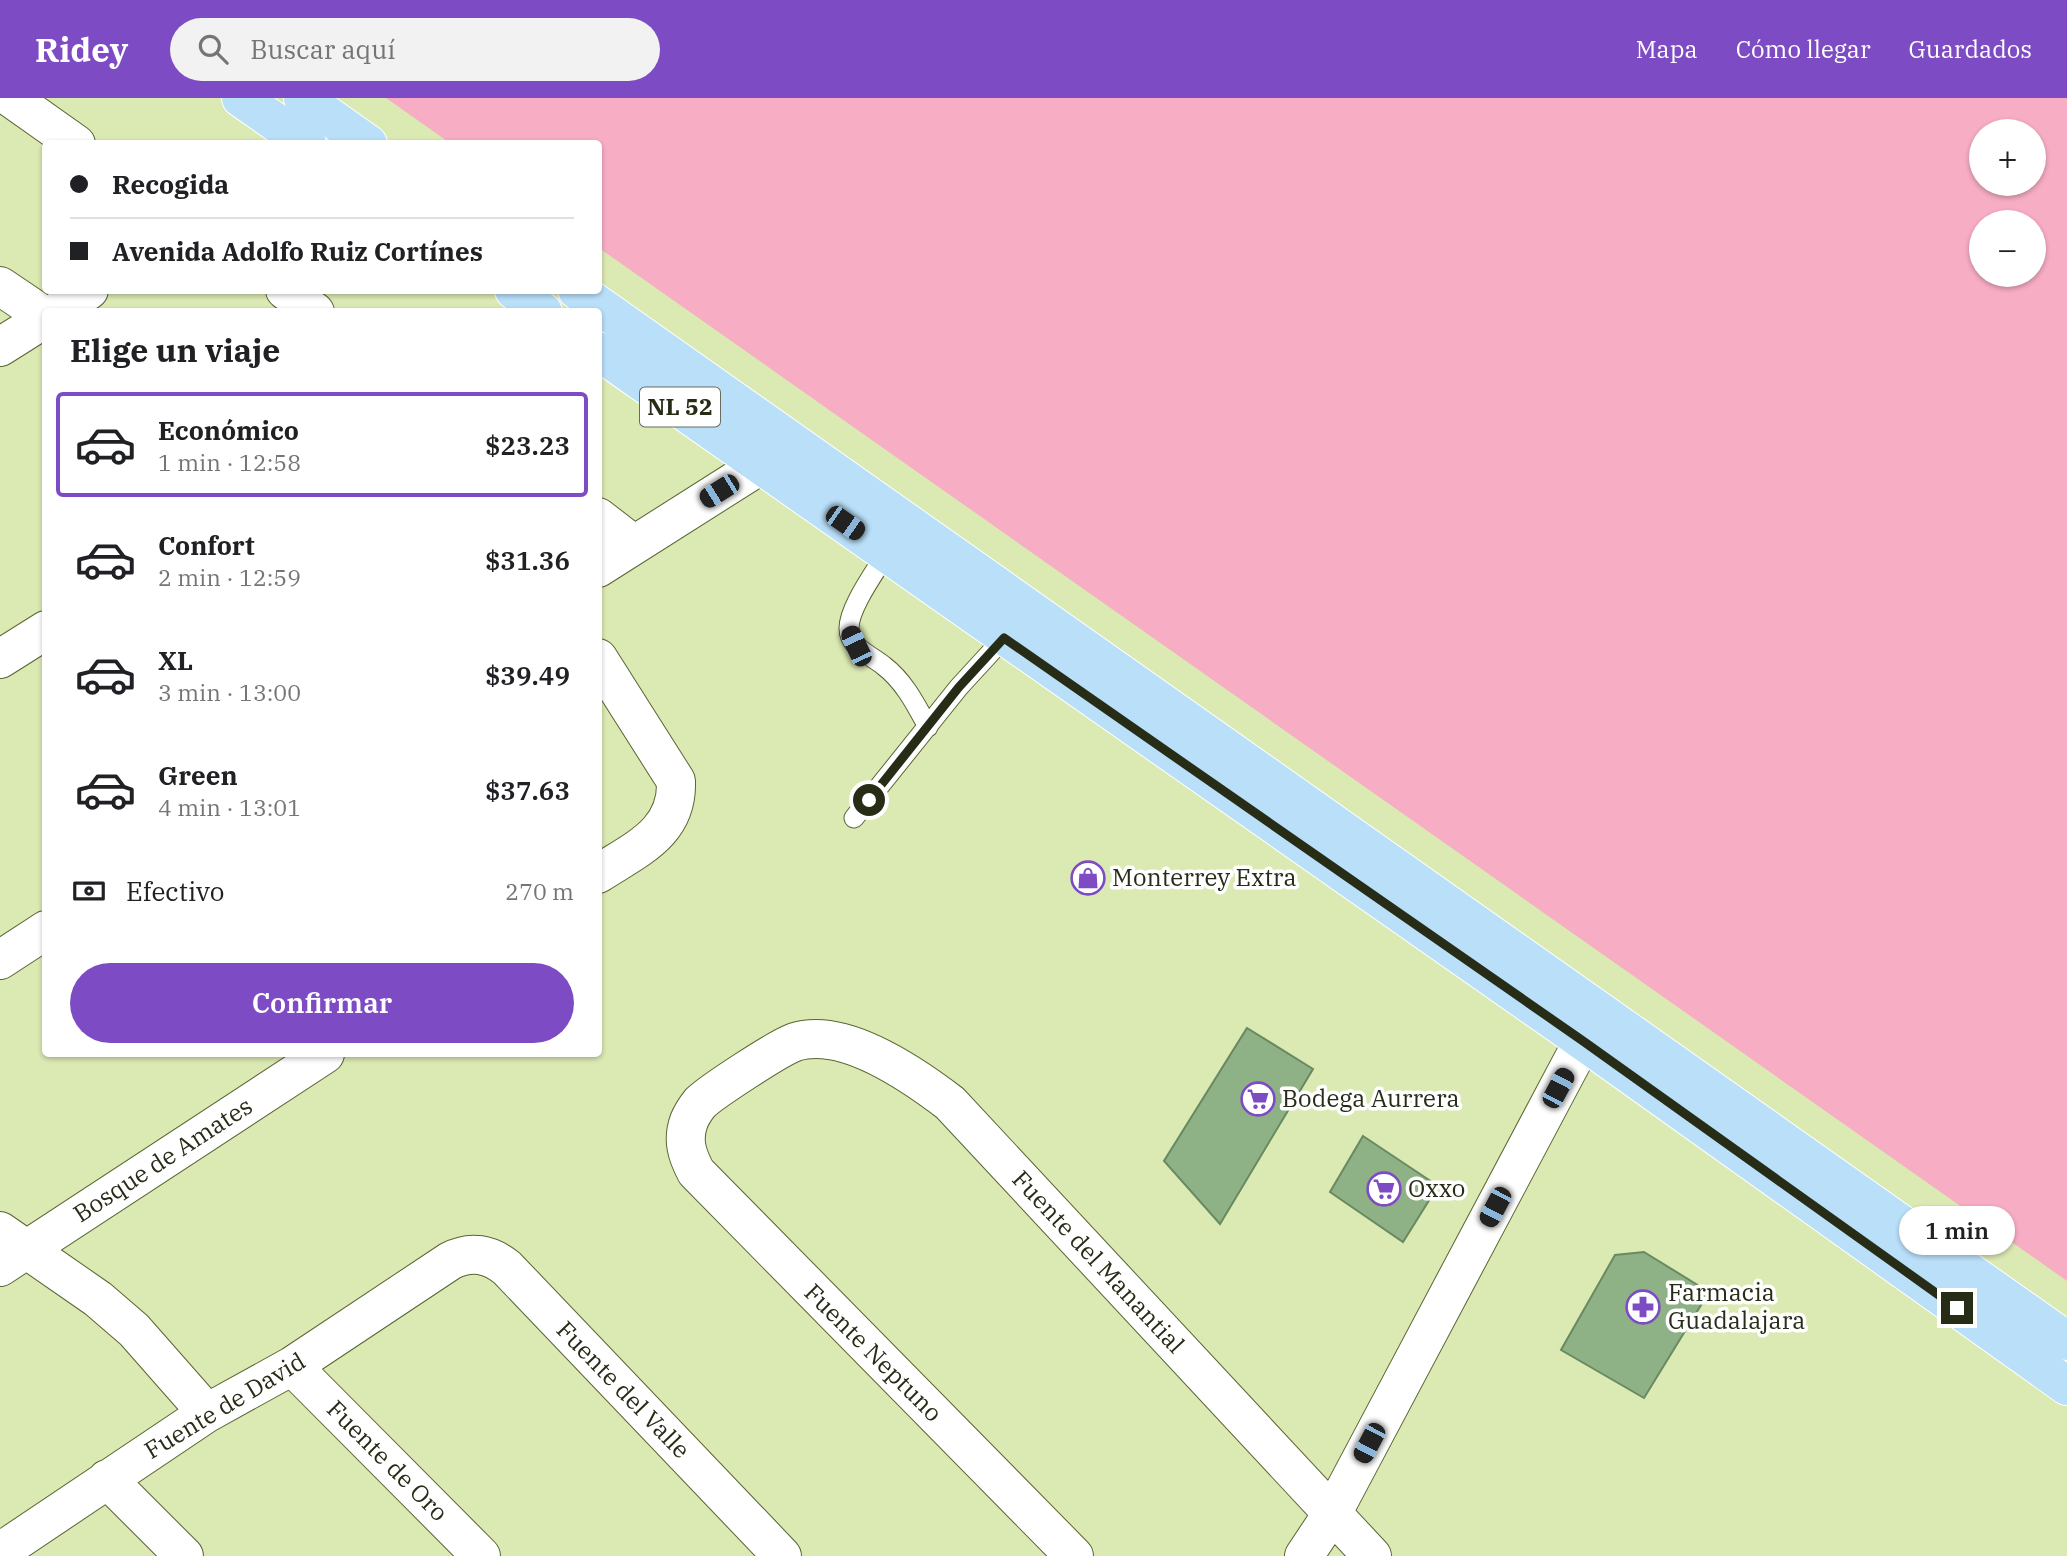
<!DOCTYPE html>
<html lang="es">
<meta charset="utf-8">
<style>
:root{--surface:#fff;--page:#f2f2f2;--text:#202124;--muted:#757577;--line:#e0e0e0;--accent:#7d4bc3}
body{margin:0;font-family:"IBM Plex Serif",serif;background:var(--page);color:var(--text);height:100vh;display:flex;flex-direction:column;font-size:26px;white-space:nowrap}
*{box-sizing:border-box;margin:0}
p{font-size:23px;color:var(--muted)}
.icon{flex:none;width:38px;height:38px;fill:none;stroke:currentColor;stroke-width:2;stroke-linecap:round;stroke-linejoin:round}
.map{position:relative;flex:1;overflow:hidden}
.sheet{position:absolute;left:42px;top:210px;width:560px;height:749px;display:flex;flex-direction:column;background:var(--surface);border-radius:7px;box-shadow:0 2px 5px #0004}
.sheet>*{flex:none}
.guide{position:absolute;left:42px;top:42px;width:560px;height:154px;border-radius:7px;box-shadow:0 2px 5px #0004;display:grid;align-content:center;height:154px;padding:0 28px;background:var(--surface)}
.controls{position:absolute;left:1969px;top:21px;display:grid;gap:14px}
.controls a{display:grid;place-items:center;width:77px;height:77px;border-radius:50%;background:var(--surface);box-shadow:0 2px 5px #0004;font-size:35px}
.end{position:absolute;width:32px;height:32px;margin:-16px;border:9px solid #272c17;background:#fff;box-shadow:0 0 0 4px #fff}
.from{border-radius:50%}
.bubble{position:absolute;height:49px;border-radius:24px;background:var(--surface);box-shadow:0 2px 5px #0004;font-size:23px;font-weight:600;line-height:49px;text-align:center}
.car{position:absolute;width:21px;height:42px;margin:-21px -10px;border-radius:9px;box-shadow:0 0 5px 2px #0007;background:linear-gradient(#222 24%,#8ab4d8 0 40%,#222 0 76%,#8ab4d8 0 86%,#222 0)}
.guide b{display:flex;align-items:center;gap:24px;height:66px;font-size:26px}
.guide b+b{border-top:2px solid var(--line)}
.guide i{width:18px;height:18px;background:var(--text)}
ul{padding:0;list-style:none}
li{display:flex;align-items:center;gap:21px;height:105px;margin:0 14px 10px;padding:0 14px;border:4px solid transparent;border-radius:7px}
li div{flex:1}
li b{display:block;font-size:26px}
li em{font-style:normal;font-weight:600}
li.current{border-color:var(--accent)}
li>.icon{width:63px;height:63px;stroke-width:1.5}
h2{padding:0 28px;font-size:32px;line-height:84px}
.pay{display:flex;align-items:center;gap:18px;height:77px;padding:0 28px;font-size:26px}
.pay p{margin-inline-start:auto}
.primary-button{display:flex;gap:14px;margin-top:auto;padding:14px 28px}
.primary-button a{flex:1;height:80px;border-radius:42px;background:var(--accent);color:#fff;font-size:28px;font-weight:600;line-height:80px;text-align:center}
header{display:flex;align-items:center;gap:42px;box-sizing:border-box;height:98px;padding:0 35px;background:var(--accent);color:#fff}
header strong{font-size:33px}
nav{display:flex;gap:38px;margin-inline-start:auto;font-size:24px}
.search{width:490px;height:63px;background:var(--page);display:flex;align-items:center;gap:18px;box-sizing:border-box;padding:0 24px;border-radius:38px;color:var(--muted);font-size:26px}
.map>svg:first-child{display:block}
</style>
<header>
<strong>Ridey</strong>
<div class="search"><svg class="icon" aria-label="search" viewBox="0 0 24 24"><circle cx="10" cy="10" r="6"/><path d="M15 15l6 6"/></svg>Buscar aquí</div>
<nav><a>Mapa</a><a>Cómo llegar</a><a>Guardados</a></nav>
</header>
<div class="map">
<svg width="2067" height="1458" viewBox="0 0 2067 1458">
<rect width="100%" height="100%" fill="#dbe9b3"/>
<!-- green -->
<path fill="#f7adc4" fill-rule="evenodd" d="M386,0H2067V1183L599,150L598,46L450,45ZM1981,33H2034V86H1981ZM1981,124H2034V177H1981Z"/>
<!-- building -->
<path fill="#8eb186" stroke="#698a61" stroke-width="2" d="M1247,930L1313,971L1220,1126L1164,1063Z
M1363,1038L1438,1088L1403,1144L1330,1094Z
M1644,1154L1709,1194L1644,1300L1561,1252L1615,1157Z"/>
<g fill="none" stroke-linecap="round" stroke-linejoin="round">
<defs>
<path id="lane" d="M887,454C876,473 849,509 849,530C849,550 871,557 884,568C904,583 916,607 928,629
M854,720L959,589L1004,540"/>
<path id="street" d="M11,0L76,46
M0,188L46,219
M285,192L315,214
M56,214L89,192
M0,249L46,220
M598,419L633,446
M598,470L762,366
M598,560L676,683C678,735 636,751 598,776
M0,561L46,532
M0,862L46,832
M0,1133L98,1201L134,1232L207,1315
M0,1169L325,956
M292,1268L481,1458
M107,1381L184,1458
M0,1454L207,1315L292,1268L450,1163C471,1152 490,1156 507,1170L782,1458
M1074,1458L696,1074C687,1057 682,1042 689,1023C691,1018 696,1010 700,1005C711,994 780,949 795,944C801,942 810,941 816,941C861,941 916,979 950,1005L1372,1458
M1304,1458L1332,1416L1583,943"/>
<path id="primary" d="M241,0L307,46
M303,0L368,46
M514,192L543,214
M577,192L2067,1243
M598,253L1583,943L2067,1288"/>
</defs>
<!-- lane casing -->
<use href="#lane" stroke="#596433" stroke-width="21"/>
<!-- street casing -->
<use href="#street" stroke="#596433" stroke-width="40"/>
<!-- primary casing -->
<use href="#primary" stroke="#fff" stroke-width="40"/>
<!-- lane -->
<use href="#lane" stroke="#fff" stroke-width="19"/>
<!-- street -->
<use href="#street" stroke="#fff" stroke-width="38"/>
<!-- primary -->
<use href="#primary" stroke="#b9dff9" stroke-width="38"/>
</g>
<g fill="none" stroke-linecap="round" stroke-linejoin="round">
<!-- route -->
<path stroke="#272c17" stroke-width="9" d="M869,702L959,589L1004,540L1583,943L1957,1210"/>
</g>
<!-- icons -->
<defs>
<symbol id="shop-ring" viewBox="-11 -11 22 22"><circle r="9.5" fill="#fff" stroke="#7d4bc3" stroke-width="1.5"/><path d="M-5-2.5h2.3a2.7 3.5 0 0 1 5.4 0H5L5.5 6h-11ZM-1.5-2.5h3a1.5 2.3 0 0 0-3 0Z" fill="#7d4bc3"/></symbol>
<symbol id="supermarket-ring" viewBox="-11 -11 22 22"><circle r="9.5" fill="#fff" stroke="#7d4bc3" stroke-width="1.5"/><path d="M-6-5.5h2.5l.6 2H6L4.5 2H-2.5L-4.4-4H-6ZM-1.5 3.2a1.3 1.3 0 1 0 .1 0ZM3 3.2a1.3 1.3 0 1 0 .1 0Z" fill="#7d4bc3"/></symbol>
<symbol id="pharmacy-ring" viewBox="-11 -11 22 22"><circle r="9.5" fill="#fff" stroke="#7d4bc3" stroke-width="1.5"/><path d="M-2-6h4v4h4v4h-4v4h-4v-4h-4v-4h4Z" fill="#7d4bc3"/></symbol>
</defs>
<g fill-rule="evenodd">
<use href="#shop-ring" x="1069" y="761" width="38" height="38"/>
<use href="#supermarket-ring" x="1239" y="982" width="38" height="38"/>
<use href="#supermarket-ring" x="1365" y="1072" width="38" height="38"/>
<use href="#pharmacy-ring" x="1624" y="1190" width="38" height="38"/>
</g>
<g text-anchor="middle" stroke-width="7" stroke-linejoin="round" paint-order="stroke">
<!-- shield labels -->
<rect fill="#fff" stroke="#686b5d" stroke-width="2" x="640" y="289.5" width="80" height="39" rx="5"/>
<g font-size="23" font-weight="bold" fill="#272c17">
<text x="680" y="317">NL 52</text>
</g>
<!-- poi labels -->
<g font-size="24" fill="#272c17" stroke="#fff" text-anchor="start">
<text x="1112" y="788">Monterrey Extra</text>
<text x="1282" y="1009">Bodega Aurrera</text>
<text x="1408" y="1099">Oxxo</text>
<text x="1668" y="1203">Farmacia<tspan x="1668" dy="28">Guadalajara</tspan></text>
</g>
<!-- street labels -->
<g font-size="24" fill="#272c17" stroke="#fff">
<text transform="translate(163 1062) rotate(-33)" y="8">Bosque de Amates</text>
<text transform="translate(1098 1164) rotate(47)" y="8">Fuente del Manantial</text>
<text transform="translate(873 1255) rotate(45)" y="8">Fuente Neptuno</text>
<text transform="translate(623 1292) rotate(46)" y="8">Fuente del Valle</text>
<text transform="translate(225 1308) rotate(-31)" y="8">Fuente de David</text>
<text transform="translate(387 1363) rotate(45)" y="8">Fuente de Oro</text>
</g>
</g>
</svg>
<div class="controls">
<a>+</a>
<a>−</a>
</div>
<i class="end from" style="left:869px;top:702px"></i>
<i class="end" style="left:1957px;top:1210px"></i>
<div class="bubble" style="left:1899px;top:1108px;width:116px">1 min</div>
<i class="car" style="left:719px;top:393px;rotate:238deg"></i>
<i class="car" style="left:845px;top:425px;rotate:125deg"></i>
<i class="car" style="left:856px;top:548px;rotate:335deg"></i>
<i class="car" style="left:1558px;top:990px;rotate:28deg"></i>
<i class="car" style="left:1495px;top:1109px;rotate:208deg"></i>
<i class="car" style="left:1369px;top:1345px;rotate:208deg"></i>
<div class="guide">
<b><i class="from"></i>Recogida</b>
<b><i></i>Avenida Adolfo Ruiz Cortínes</b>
</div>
<section class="sheet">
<h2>Elige un viaje</h2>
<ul>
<li class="current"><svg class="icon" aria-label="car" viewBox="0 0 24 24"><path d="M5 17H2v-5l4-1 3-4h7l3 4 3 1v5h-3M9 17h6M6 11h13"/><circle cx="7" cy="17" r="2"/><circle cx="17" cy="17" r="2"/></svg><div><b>Económico</b><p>1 min · 12:58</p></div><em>$23.23</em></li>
<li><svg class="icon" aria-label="car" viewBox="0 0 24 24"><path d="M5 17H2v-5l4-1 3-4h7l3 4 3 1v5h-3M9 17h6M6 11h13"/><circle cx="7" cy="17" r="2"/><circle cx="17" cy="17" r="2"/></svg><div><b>Confort</b><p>2 min · 12:59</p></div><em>$31.36</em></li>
<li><svg class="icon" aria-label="car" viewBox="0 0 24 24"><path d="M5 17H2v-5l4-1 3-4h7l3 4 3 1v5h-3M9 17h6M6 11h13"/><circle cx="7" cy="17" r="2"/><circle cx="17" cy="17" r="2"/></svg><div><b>XL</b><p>3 min · 13:00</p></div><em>$39.49</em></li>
<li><svg class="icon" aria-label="car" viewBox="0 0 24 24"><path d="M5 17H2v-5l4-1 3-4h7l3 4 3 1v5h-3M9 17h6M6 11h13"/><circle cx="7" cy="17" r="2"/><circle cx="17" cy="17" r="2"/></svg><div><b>Green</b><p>4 min · 13:01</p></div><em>$37.63</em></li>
</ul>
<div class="pay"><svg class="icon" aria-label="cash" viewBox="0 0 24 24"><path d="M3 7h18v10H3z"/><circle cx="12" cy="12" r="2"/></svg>Efectivo<p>270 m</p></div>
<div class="primary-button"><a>Confirmar</a></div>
</section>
</div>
